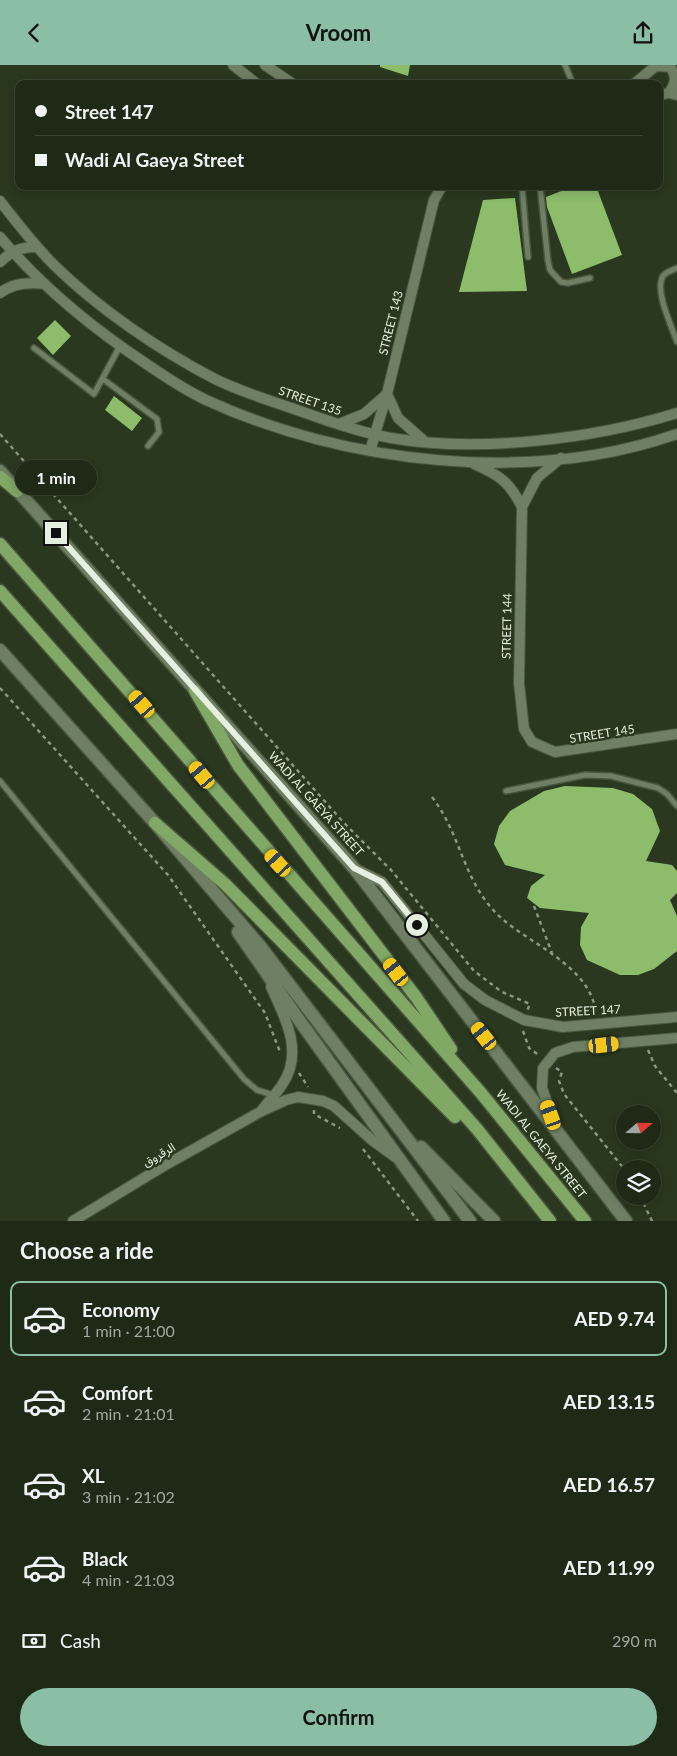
<!DOCTYPE html>
<meta charset="utf-8">
<style>
:root{--surface:#1f2a16;--page:#2c3623;--text:#f1f3f6;--muted:#a1a7a1;--line:#3c4635;--accent:#8abfa5}
body{margin:0;font-family:Lato,"Noto Sans Arabic",sans-serif;background:var(--page);color:var(--text);height:100vh;display:flex;flex-direction:column;font-size:19px;white-space:nowrap}
*{box-sizing:border-box;margin:0}
p{font-size:16px;color:var(--muted)}
.icon{flex:none;width:28px;height:28px;fill:none;stroke:currentColor;stroke-width:2;stroke-linecap:round;stroke-linejoin:round}
.map{position:relative;height:1156px;overflow:hidden}
.drawer{display:flex;flex-direction:column;background:var(--surface);flex:1}
.drawer>*{flex:none}
.guide{position:absolute;left:15px;top:15px;width:648px;height:110px;border-radius:10px;box-shadow:0 2px 12px #0003,0 0 0 1px var(--line);display:grid;align-content:center;height:110px;padding:0 20px;background:var(--surface)}
.needle{width:32px;rotate:70deg}
.buttons{position:absolute;left:616px;top:1040px;display:grid;gap:10px}
.buttons a{display:grid;place-items:center;width:45px;height:45px;border-radius:50%;background:var(--surface);box-shadow:0 2px 12px #0003,0 0 0 1px var(--line);font-size:25px}
.end{position:absolute;width:22px;height:22px;margin:-11px;border:6px solid #e6f0e0;background:#111;box-shadow:0 0 0 2px #111}
.from{border-radius:50%}
.bubble{position:absolute;height:35px;border-radius:18px;background:var(--surface);box-shadow:0 2px 12px #0003,0 0 0 1px var(--line);font-size:16px;font-weight:700;line-height:35px;text-align:center}
.car{position:absolute;width:15px;height:30px;margin:-15px -8px;border-radius:6px;box-shadow:0 0 4px 1px #0007;background:linear-gradient(#f5c518 24%,#345 0 40%,#f5c518 0 76%,#345 0 86%,#f5c518 0)}
.guide b{display:flex;align-items:center;gap:18px;height:48px;font-size:19px}
.guide b+b{border-top:1px solid var(--line)}
.guide i{width:12px;height:12px;background:var(--text)}
ul{padding:0;list-style:none}
li{display:flex;align-items:center;gap:15px;height:75px;margin:0 10px 8px;padding:0 10px;border:2px solid transparent;border-radius:10px}
li div{flex:1}
li b{display:block;font-size:19px}
li em{font-style:normal;font-weight:700}
li.on{border-color:var(--accent)}
li>.icon{width:45px;height:45px;stroke-width:1.5}
h2{padding:0 20px;font-size:22px;line-height:60px}
.pay{display:flex;align-items:center;gap:12px;height:55px;padding:0 20px;font-size:19px}
.pay p{margin-inline-start:auto}
.action{display:flex;gap:10px;margin-top:auto;padding:10px 20px}
.action a{flex:1;height:58px;border-radius:30px;background:var(--accent);color:#111;font-size:20px;font-weight:700;line-height:58px;text-align:center}
header{display:flex;justify-content:space-between;align-items:center;height:65px;padding:0 20px;background:var(--accent);color:#111;font-size:22px;font-weight:700}
.map>svg:first-child{display:block}
</style>
<header><svg class="icon" aria-label="back" viewBox="0 0 24 24"><path d="M15 5l-7 7 7 7"/></svg>Vroom<svg class="icon" aria-label="share" viewBox="0 0 24 24"><path d="M12 15V3M7 8l5-5 5 5M5 13v7h14v-7"/></svg></header>
<div class="map">
<svg width="677" height="1156" viewBox="0 0 677 1156">
<rect width="100%" height="100%" fill="#29381e"/>
<!-- building -->
<path fill="#8dbc6b" d="M380,0H410L408,11L380,2Z
M574,121H596L622,190L572,209L547,142L546,132Z
M515,133L527,226L459,227L483,135Z
M55,255L71,271L53,290L37,273Z
M114,331L142,353L132,366L105,345Z
M565,721L613,723L633,729L652,744L660,766L646,796L672,800L677,806V828L670,835L677,851V886L654,904L638,910H620L587,895L580,880L581,862L589,848L540,843L527,833L531,821L545,810L505,800L494,779L499,761L510,746L544,726Z"/>
<g fill="none" stroke-linecap="round" stroke-linejoin="round">
<defs>
<path id="service" d="M565,0L573,19
M522,121L528,192
M540,121L548,196L550,205L561,217L568,218L590,213
M677,203C672,205 666,207 663,211C654,225 672,262 677,277
M34,283L94,329L120,281
M103,314L157,354L159,367L148,381
M0,716L244,1014L257,1025L273,1030
M506,726L585,710L611,711L658,723L667,729L677,741"/>
<path id="minor" d="M233,0L257,19
M265,0L293,19
M657,1L670,2C677,11 676,18 669,28
M634,19L657,0
M659,30L669,28L677,30
M0,136C17,158 34,180 54,200C99,244 159,285 215,314C241,327 269,335 297,345C328,356 359,367 391,373C479,388 593,374 677,348
M0,172C41,221 91,262 145,298C164,311 185,325 206,335C345,399 531,420 677,369
M0,197C12,186 20,182 37,182
M0,228C13,218 28,217 45,219
M339,359L364,349L387,329L398,353L423,375
M370,386L387,329L434,135L442,121
M561,393L537,413L522,442L519,618L524,664L532,677L555,687L677,669
M474,399C499,410 509,416 522,442
M354,803L382,817L464,919L485,935L524,955L563,962L677,952
M262,1045C269,1036 276,1029 282,1020C304,988 286,954 271,922
M555,1060L542,1023L543,1003L555,988L573,982L677,973
M73,1156L162,1102L260,1047L286,1035L298,1032L323,1036L334,1041L373,1076L395,1092"/>
<path id="tertiary" d="M0,406L354,803L626,1156
M0,585L155,758L260,881L470,1156
M238,867L299,955L444,1156
M421,1082L494,1156"/>
<path id="primary" d="M0,412L17,426
M0,479L481,1028L585,1156
M0,526L477,1064L550,1156
M195,626L238,700L416,932L451,984
M155,758L225,819L455,1052"/>
</defs>
<!-- service casing -->
<use href="#service" stroke="#48553f" stroke-width="8"/>
<!-- minor casing -->
<use href="#minor" stroke="#48553f" stroke-width="12"/>
<!-- tertiary casing -->
<use href="#tertiary" stroke="#48553f" stroke-width="15"/>
<!-- primary casing -->
<use href="#primary" stroke="#48553f" stroke-width="15"/>
<!-- path -->
<path stroke="#8a9782" stroke-width="2.5" stroke-dasharray="4 4" stroke-linecap="butt" d="M0,369L343,757L391,805L474,906L502,927L530,939L527,946
M0,623L168,810L265,948L280,987
M432,732C462,771 462,815 499,851C530,880 590,900 596,948
M534,841L552,888
M523,966L529,983L540,991
M648,985L655,1001L677,1028
M556,1003L562,1007L559,1016L564,1029L625,1105
M299,1008L308,1022
M314,1045V1049L340,1063
M363,1084L418,1156
M640,1131L652,1156"/>
<!-- service -->
<use href="#service" stroke="#6e7f63" stroke-width="5"/>
<!-- minor -->
<use href="#minor" stroke="#6e7f63" stroke-width="10"/>
<!-- tertiary -->
<use href="#tertiary" stroke="#6e7f63" stroke-width="12"/>
<!-- primary -->
<use href="#primary" stroke="#81a865" stroke-width="12"/>
</g>
<g fill="none" stroke-linecap="round" stroke-linejoin="round">
<!-- route -->
<path stroke="#e6f0e0" stroke-width="6" d="M56,468L354,803L382,817L417,860"/>
</g>
<g text-anchor="middle" stroke-width="5" stroke-linejoin="round" paint-order="stroke">
<!-- street labels -->
<g font-size="12" fill="#e6f0e0" stroke="#29381e">
<text transform="translate(391 258) rotate(-76)" y="4">STREET 143</text>
<text transform="translate(310 336) rotate(19)" y="4">STREET 135</text>
<text transform="translate(507 561) rotate(-89)" y="4">STREET 144</text>
<text transform="translate(602 669) rotate(-9)" y="4">STREET 145</text>
<text transform="translate(316 739) rotate(48)" y="4">WADI AL GAEYA STREET</text>
<text transform="translate(588 946) rotate(-3)" y="4">STREET 147</text>
<text transform="translate(541 1079) rotate(51)" y="4">WADI AL GAEYA STREET</text>
<text transform="translate(159 1090) rotate(-30)" y="4">الرقروق</text>
</g>
</g>
</svg>
<div class="buttons">
<a><svg class="needle" viewBox="-14 -14 28 28"><path d="M0-13l5 13h-10z" fill="#e53935"/><path d="M0 13l5-13h-10z" fill="#a1a7a1"/></svg></a>
<a><svg class="icon" aria-label="layers" viewBox="0 0 24 24"><path d="M12 4l9 5-9 5-9-5zM3 14l9 5 9-5"/></svg></a>
</div>
<i class="end from" style="left:417px;top:860px"></i>
<i class="end" style="left:56px;top:468px"></i>
<div class="bubble" style="left:15px;top:395px;width:82px">1 min</div>
<i class="car" style="left:142px;top:639px;rotate:319deg"></i>
<i class="car" style="left:202px;top:710px;rotate:320deg"></i>
<i class="car" style="left:278px;top:798px;rotate:318deg"></i>
<i class="car" style="left:396px;top:907px;rotate:323deg"></i>
<i class="car" style="left:484px;top:971px;rotate:322deg"></i>
<i class="car" style="left:604px;top:980px;rotate:84deg"></i>
<i class="car" style="left:551px;top:1050px;rotate:341deg"></i>
<div class="guide">
<b><i class="from"></i>Street 147</b>
<b><i></i>Wadi Al Gaeya Street</b>
</div>
</div>
<section class="drawer">
<h2>Choose a ride</h2>
<ul>
<li class="on"><svg class="icon" aria-label="car" viewBox="0 0 24 24"><path d="M5 17H2v-5l4-1 3-4h7l3 4 3 1v5h-3M9 17h6M6 11h13"/><circle cx="7" cy="17" r="2"/><circle cx="17" cy="17" r="2"/></svg><div><b>Economy</b><p>1 min · 21:00</p></div><em>AED 9.74</em></li>
<li><svg class="icon" aria-label="car" viewBox="0 0 24 24"><path d="M5 17H2v-5l4-1 3-4h7l3 4 3 1v5h-3M9 17h6M6 11h13"/><circle cx="7" cy="17" r="2"/><circle cx="17" cy="17" r="2"/></svg><div><b>Comfort</b><p>2 min · 21:01</p></div><em>AED 13.15</em></li>
<li><svg class="icon" aria-label="car" viewBox="0 0 24 24"><path d="M5 17H2v-5l4-1 3-4h7l3 4 3 1v5h-3M9 17h6M6 11h13"/><circle cx="7" cy="17" r="2"/><circle cx="17" cy="17" r="2"/></svg><div><b>XL</b><p>3 min · 21:02</p></div><em>AED 16.57</em></li>
<li><svg class="icon" aria-label="car" viewBox="0 0 24 24"><path d="M5 17H2v-5l4-1 3-4h7l3 4 3 1v5h-3M9 17h6M6 11h13"/><circle cx="7" cy="17" r="2"/><circle cx="17" cy="17" r="2"/></svg><div><b>Black</b><p>4 min · 21:03</p></div><em>AED 11.99</em></li>
</ul>
<div class="pay"><svg class="icon" aria-label="cash" viewBox="0 0 24 24"><path d="M3 7h18v10H3z"/><circle cx="12" cy="12" r="2"/></svg>Cash<p>290 m</p></div>
<div class="action"><a>Confirm</a></div>
</section>
